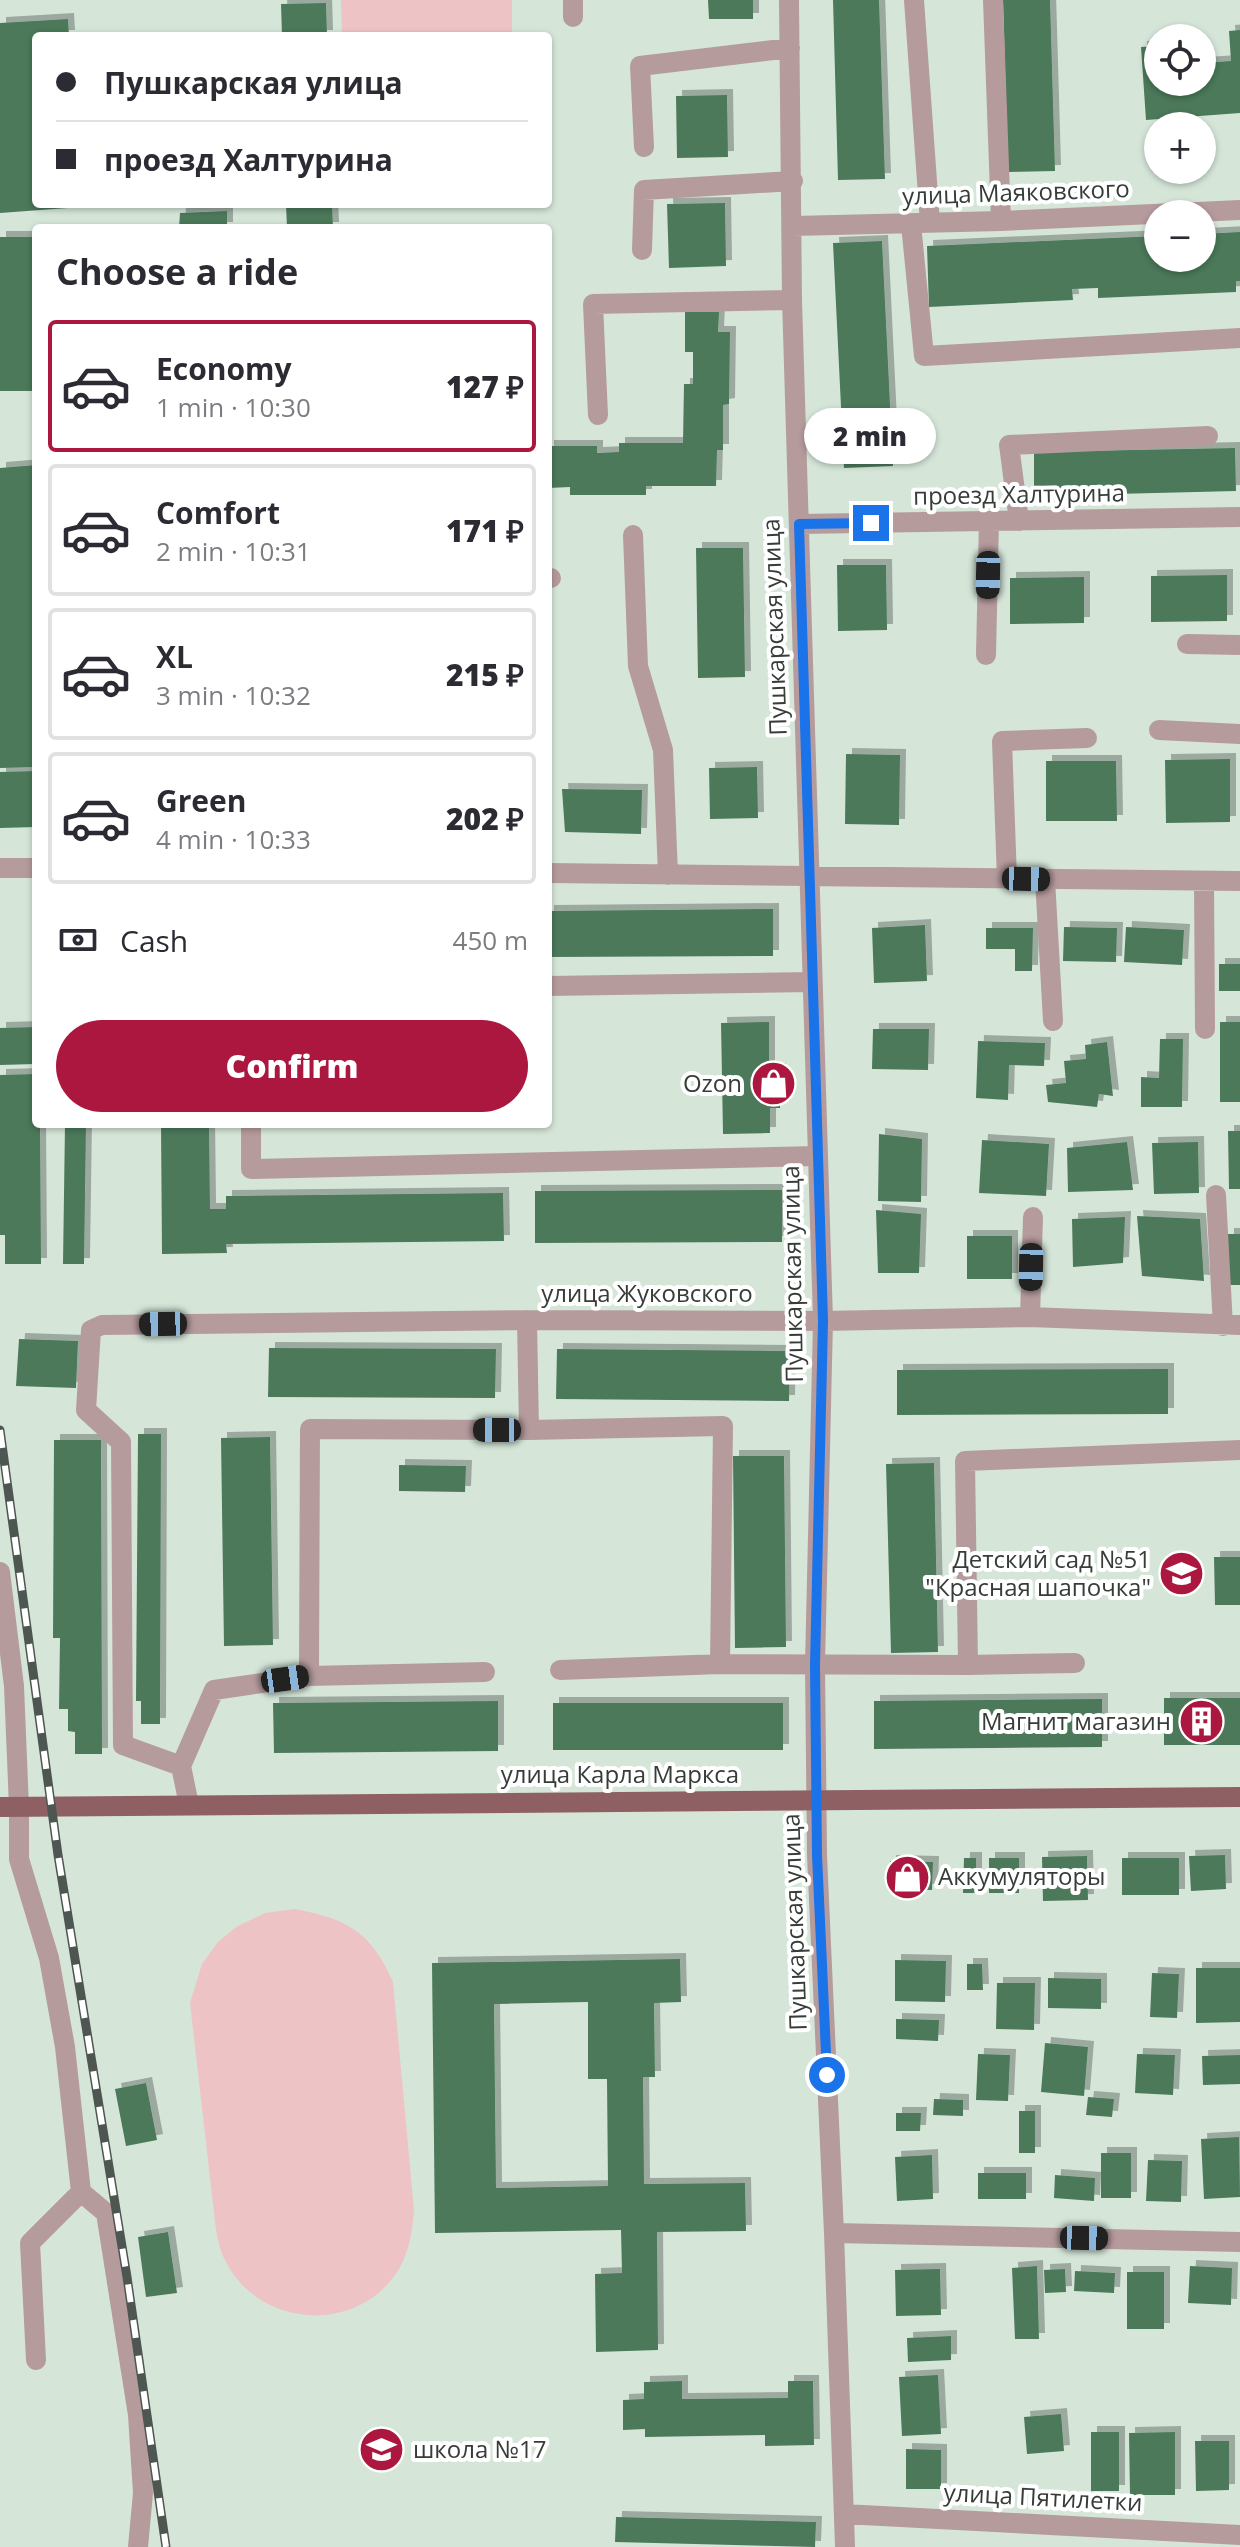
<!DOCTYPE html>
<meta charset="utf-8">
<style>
:root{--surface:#fff;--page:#f7f7f7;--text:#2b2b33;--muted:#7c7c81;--line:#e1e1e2;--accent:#ac173f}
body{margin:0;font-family:"Open Sans",sans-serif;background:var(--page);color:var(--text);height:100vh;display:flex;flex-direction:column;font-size:30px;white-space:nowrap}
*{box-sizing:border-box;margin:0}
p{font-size:26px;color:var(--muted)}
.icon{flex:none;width:44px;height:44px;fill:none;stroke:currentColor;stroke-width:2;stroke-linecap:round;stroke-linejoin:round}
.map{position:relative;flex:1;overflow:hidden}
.drawer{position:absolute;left:32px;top:224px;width:520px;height:904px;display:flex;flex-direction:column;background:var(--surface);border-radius:8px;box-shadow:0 2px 6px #0004}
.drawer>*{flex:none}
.banner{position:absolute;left:32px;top:32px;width:520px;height:176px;border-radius:8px;box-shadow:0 2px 6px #0004;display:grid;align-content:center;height:176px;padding:0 24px;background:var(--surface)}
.controls{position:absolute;left:1144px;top:24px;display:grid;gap:16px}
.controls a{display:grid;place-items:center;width:72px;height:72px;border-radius:50%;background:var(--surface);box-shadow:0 2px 6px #0004;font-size:40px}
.end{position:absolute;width:36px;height:36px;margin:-18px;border:10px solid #1a73e8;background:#fff;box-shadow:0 0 0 4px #fff}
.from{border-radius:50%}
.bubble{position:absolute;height:56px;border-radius:28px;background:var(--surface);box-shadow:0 2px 6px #0004;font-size:26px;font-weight:800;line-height:56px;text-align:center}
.car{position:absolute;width:24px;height:48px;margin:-24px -12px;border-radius:10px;box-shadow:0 0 6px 2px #0007;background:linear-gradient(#222 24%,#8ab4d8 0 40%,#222 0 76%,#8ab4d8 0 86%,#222 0)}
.banner b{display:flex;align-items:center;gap:28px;height:76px;font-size:30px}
.banner b+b{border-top:2px solid var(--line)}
.banner i{width:20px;height:20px;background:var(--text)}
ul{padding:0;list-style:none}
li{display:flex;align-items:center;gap:24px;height:132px;margin:0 16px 12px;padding:0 8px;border:4px solid var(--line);border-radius:8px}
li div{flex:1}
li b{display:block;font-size:30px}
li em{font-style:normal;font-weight:800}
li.current{border-color:var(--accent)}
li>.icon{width:72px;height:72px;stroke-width:1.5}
h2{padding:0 24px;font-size:36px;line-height:96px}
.pay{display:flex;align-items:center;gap:20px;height:88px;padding:0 24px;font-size:30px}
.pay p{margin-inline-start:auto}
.button{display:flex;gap:16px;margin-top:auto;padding:16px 24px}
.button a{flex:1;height:92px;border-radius:48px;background:var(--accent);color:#fff;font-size:32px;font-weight:800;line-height:92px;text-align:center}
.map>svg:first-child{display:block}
</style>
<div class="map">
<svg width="1240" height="2547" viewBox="0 0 1240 2547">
<defs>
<filter id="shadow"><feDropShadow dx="6" dy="-6" stdDeviation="0" flood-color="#0004"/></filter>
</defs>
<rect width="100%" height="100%" fill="#d5e6d9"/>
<!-- green -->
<path fill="#eec3c6" d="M341,0H512V36H342Z
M295,1909C348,1919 371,1932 393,1982L414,2210C412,2238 407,2264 387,2285C340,2335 254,2321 225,2260C220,2251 218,2240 216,2230L190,2003L202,1964L217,1943L236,1927L265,1913Z"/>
<!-- building -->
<path fill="#4c795a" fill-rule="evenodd" filter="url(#shadow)" d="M708,0H753V19H709Z
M833,0H879L885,179L838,180Z
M1003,0H1050L1055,171L1008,172Z
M326,3L327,36H282L281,4Z
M68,19L69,36H36V204H81V207L0,213V23Z
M1240,30V113L1146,120L1141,47L1158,46V82H1202V63L1231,61L1229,31Z
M727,95L728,157L677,158L676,96Z
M725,203L726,266L669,268L667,204Z
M286,204H332L333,228H287Z
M227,211V228H179L180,213Z
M1240,232V281H1236V292L1098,298V288L1072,289L1073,300L929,307L927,246L1158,236V258H1202V234Z
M0,237H36V391H0Z
M882,241L893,466L844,468L833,243Z
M685,312H719L718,332H730L729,404L723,405V450H717L716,486H646V495H570V487L548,488V446H597V453L619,452V443H683L684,384H693V352H685Z
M1235,448L1236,491L1034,496V452Z
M36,465V767L0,768V468Z
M696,548H743L745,677L698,678Z
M837,565H886L887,630L838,631Z
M1227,575V621L1151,622V576Z
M1084,577V623L1010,624V578Z
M846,754L900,755L899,825L845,824Z
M1230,759V822L1166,823L1165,760Z
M1046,761H1116L1117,821H1046Z
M757,767L758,818L710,819L709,768Z
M36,771V827L0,828V772Z
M562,789L642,790L641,834L565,832Z
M773,909V956L548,957V911Z
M925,925L927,981L874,983L872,928Z
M1064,927L1117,928L1116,962L1063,961Z
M1126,927L1184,930L1182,965L1124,962Z
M986,928H1033L1032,971H1015V949H986Z
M1219,964H1240V991H1219Z
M769,1022V1069H780V1108H770V1133L723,1134L721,1023Z
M1220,1022H1240V1102H1220Z
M36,1027V1064L0,1065V1028Z
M873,1029H929L928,1070L872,1069Z
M1160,1039H1183L1182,1107H1141V1077L1159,1078Z
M978,1041L1045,1043L1044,1066L1009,1065L1008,1100L976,1098Z
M1107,1042L1113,1096L1099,1094L1097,1107L1048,1102L1046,1085L1066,1083L1064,1061L1086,1059L1085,1045Z
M36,1074V1124H40L41,1264H5V1235H0V1075Z
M65,1124H86L84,1264H63Z
M161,1124H209L210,1209H226V1196L503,1193L504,1241L226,1244L227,1253L162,1254Z
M1228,1131H1240V1189H1229Z
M879,1134L922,1139L921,1202L878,1201Z
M982,1140L1049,1144L1046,1196L979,1193Z
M1127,1142L1133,1190L1068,1192L1067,1148Z
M1198,1142L1199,1193L1154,1194L1152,1143Z
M782,1190V1242L535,1243V1191Z
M876,1210L921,1214L919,1273H878Z
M1137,1216L1200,1219L1204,1281L1142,1276Z
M1125,1217L1123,1263L1073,1267L1072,1219Z
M1228,1234H1240V1285H1227Z
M967,1236H1012V1279H967Z
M19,1339L78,1341L76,1388L16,1386Z
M269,1348L496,1349L495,1398L268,1397Z
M557,1349L790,1351L789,1401L556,1399Z
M1168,1369V1414L897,1415V1370Z
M138,1434H161L160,1724H141V1701H136Z
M270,1437L273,1645L224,1646L221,1438Z
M54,1440H101L102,1754H75V1732L68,1731V1709H59L60,1638H53Z
M733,1456H784L786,1647L735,1648Z
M934,1463L938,1652L891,1653L886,1464Z
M399,1465L466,1466L465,1492L399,1491Z
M1214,1557H1240V1605H1215Z
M1164,1698H1240V1745H1164Z
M1102,1699V1747L874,1749V1701Z
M498,1701V1751L274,1753L273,1703Z
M553,1703H783V1750H553Z
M1225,1855L1226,1889L1191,1891L1189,1856Z
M1087,1856L1088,1900L1043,1901L1042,1857Z
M964,1858H976V1893H963Z
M989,1858H1019V1893H989Z
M1122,1858H1179V1895H1122Z
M890,1861L933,1862L932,1890L890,1889Z
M680,1959L681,2002L654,2003L655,2077H643L644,2184L745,2183L746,2231L657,2232L658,2350L596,2352L595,2274L622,2273L621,2230L435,2233L432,1963ZM588,2002V2079H607L608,2186L496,2188L494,2004Z
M895,1960L946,1961L945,2002L895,2001Z
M967,1964H982L983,1990H967Z
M1196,1968H1240V2022L1196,2023Z
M1152,1973L1179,1974L1177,2018L1150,2017Z
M1048,1978L1101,1979V2009L1048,2008Z
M997,1983H1035L1034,2030L996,2029Z
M896,2019L939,2020L938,2041L896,2039Z
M1045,2043L1088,2047L1084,2096L1041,2092Z
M978,2054L1010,2055L1008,2101L976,2100Z
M1137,2054L1175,2055L1173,2095L1135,2093Z
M1240,2055V2084L1203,2085L1202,2056Z
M146,2083L157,2140L126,2146L115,2089Z
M1088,2097L1114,2099L1112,2117L1086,2115Z
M934,2099L963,2100V2116L933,2115Z
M1019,2111H1035V2153H1019Z
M896,2113H921L920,2131H896Z
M1239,2137L1240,2197L1204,2199L1201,2139Z
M1101,2153H1131V2198H1101Z
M932,2155L933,2199L897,2201L895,2157Z
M1148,2160L1182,2161L1181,2202L1146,2201Z
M978,2173H1026V2199H978Z
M1055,2175L1095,2178L1094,2201L1054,2198Z
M168,2232L177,2293L146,2297L138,2237Z
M1037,2266L1039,2339H1015L1012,2268Z
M1190,2266L1232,2268L1231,2305L1188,2303Z
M940,2269L941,2315L896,2316L895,2270Z
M1065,2269L1066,2292L1045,2293L1044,2270Z
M1075,2271L1115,2273L1114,2293L1074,2291Z
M1127,2272H1164V2329H1127Z
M951,2336V2360L908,2362L907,2338Z
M938,2375L941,2434L902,2436L899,2377Z
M682,2381V2399L788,2398V2381H813L814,2445L765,2446V2435L645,2437V2429L623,2430V2400L644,2399V2382Z
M1061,2414L1064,2451L1027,2454L1024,2417Z
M1091,2432H1119V2491H1091Z
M1175,2432V2495H1130L1129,2433Z
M1195,2441H1229V2490L1196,2491Z
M906,2449L941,2450V2489H906Z
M616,2517L816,2522L815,2547L615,2542Z"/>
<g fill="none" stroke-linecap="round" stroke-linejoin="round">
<!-- minor -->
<path stroke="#b69b9d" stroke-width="20" d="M789,0L792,300L823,1321L815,1665L817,1855L834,2233L845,2547
M914,0L930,223
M993,0L1001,221
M573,17V0
M644,147L640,66L790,48
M911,224L924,356L1240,338
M793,226L1001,221L1240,210
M642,250L644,190L793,181
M598,415L593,304L792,300
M1019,521L1009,445L1208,436
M799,524L1240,517
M633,535L638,666L663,750L668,875
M548,578H551
M1187,644L1240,645
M986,655L989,521
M1159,730L1240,734
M0,868H36
M548,873L1240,881
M1007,879L1002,741L1087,738
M1045,879L1053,1021
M1204,881L1205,1029
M548,986L812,982
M251,1124V1169L817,1156
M1216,1195L1223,1326
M1030,1317L1033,1217
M529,1430L723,1426L720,1664L968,1665L965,1461L1240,1450
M0,1572L14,1686L19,1807V1859L49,1958L65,2047L81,2192L106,2213L138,2415L143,2493L138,2547
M968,1665L1075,1663
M560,1670L720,1664
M309,1676L310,1429L529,1430L527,1320
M181,1766L214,1690L309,1676L485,1672
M189,1805L181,1766L123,1745L121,1442L86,1410L91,1330L102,1325L527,1320L823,1321L1030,1317L1240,1325
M834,2233L1240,2242
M36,2360L30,2243L81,2192
M844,2514L1240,2535"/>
<!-- major -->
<path stroke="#8e6064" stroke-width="20" d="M0,1807L1240,1797"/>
<defs>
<path id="rail" d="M0,1430L58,1855L127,2277L166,2547"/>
</defs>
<!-- rail casing -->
<use href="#rail" stroke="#4d5650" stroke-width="9"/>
<!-- rail -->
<use href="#rail" stroke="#fff" stroke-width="6" stroke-dasharray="18" stroke-linecap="butt"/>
</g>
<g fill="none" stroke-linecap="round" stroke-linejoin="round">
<!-- route -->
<path stroke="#1a73e8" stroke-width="10" d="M827,2075L817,1855L815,1665L823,1321L799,524L871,523"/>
</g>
<!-- icons -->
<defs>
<symbol id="shop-disc" viewBox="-11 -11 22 22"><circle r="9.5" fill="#ac173f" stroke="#fff"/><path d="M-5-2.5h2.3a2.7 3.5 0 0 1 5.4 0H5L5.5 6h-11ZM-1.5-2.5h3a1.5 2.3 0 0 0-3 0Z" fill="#fff"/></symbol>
<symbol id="school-disc" viewBox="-11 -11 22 22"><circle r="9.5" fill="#ac173f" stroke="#fff"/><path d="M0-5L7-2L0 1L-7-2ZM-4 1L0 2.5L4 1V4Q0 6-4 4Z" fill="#fff"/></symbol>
<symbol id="building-disc" viewBox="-11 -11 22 22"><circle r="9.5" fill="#ac173f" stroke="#fff"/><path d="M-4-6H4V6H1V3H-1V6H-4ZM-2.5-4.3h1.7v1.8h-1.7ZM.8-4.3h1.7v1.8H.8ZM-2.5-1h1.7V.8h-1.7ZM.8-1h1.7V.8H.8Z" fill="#fff"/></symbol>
</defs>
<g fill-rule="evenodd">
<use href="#shop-disc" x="748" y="1058" width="51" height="51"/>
<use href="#school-disc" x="1156" y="1548" width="51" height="51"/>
<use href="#building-disc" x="1176" y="1696" width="51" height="51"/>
<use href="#shop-disc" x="882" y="1852" width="51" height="51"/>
<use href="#school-disc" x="356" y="2424" width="51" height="51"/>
</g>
<g text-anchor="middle" stroke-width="8" stroke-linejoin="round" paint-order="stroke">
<!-- street labels -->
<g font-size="24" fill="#363d38" stroke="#fff">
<text transform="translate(1016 193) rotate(-2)" y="8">улица Маяковского</text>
<text transform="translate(1019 495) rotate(-1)" y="8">проезд Халтурина</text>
<text transform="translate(775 627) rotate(-92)" y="8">Пушкарская улица</text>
<text transform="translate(793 1274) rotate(-91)" y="8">Пушкарская улица</text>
<text x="647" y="1302">улица Жуковского</text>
<text x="620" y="1783">улица Карла Маркса</text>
<text transform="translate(795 1922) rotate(-92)" y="8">Пушкарская улица</text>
<text transform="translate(1043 2498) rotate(3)" y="8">улица Пятилетки</text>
</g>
<!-- poi labels -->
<g font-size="24" fill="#363d38" stroke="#fff" text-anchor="end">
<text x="742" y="1092">Ozon</text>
<text x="1151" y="1568">Детский сад №51<tspan x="1151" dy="28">"Красная шапочка"</tspan></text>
<text x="1171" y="1730">Магнит магазин</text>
<text x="938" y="1885" text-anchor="start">Аккумуляторы</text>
<text x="413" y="2458" text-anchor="start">школа №17</text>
</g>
</g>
</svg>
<div class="controls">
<a><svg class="icon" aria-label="locate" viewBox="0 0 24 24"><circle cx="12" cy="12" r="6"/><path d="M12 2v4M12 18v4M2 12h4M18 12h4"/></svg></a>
<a>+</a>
<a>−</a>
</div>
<i class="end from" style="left:827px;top:2075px"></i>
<i class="end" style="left:871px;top:523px"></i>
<div class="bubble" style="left:804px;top:408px;width:132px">2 min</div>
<i class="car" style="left:988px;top:575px;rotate:181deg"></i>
<i class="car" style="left:1026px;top:879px;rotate:91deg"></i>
<i class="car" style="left:1031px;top:1267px;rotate:181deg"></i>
<i class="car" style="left:163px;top:1324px;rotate:269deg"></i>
<i class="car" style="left:497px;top:1430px;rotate:270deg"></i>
<i class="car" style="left:285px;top:1679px;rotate:82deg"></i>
<i class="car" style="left:1084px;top:2238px;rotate:91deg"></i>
<div class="banner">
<b><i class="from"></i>Пушкарская улица</b>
<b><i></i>проезд Халтурина</b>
</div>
<section class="drawer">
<h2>Choose a ride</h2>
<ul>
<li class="current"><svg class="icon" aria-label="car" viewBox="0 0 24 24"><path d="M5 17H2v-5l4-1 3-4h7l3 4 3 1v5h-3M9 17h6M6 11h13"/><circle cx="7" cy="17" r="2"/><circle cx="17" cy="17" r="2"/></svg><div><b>Economy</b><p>1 min · 10:30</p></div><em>127 ₽</em></li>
<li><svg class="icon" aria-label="car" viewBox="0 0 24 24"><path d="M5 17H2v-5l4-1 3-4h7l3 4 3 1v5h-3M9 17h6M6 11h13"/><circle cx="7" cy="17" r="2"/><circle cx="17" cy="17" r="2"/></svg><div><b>Comfort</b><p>2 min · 10:31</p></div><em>171 ₽</em></li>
<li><svg class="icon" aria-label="car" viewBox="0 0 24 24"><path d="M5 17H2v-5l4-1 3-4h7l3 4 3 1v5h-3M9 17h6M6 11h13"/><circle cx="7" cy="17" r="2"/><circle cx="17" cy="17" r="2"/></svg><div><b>XL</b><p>3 min · 10:32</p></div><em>215 ₽</em></li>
<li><svg class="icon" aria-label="car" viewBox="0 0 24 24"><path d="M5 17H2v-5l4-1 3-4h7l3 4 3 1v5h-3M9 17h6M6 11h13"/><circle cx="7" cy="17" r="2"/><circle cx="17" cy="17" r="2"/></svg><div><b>Green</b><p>4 min · 10:33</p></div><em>202 ₽</em></li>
</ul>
<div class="pay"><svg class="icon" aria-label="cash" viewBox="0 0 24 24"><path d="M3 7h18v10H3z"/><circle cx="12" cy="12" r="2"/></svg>Cash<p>450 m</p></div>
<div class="button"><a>Confirm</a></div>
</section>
</div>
